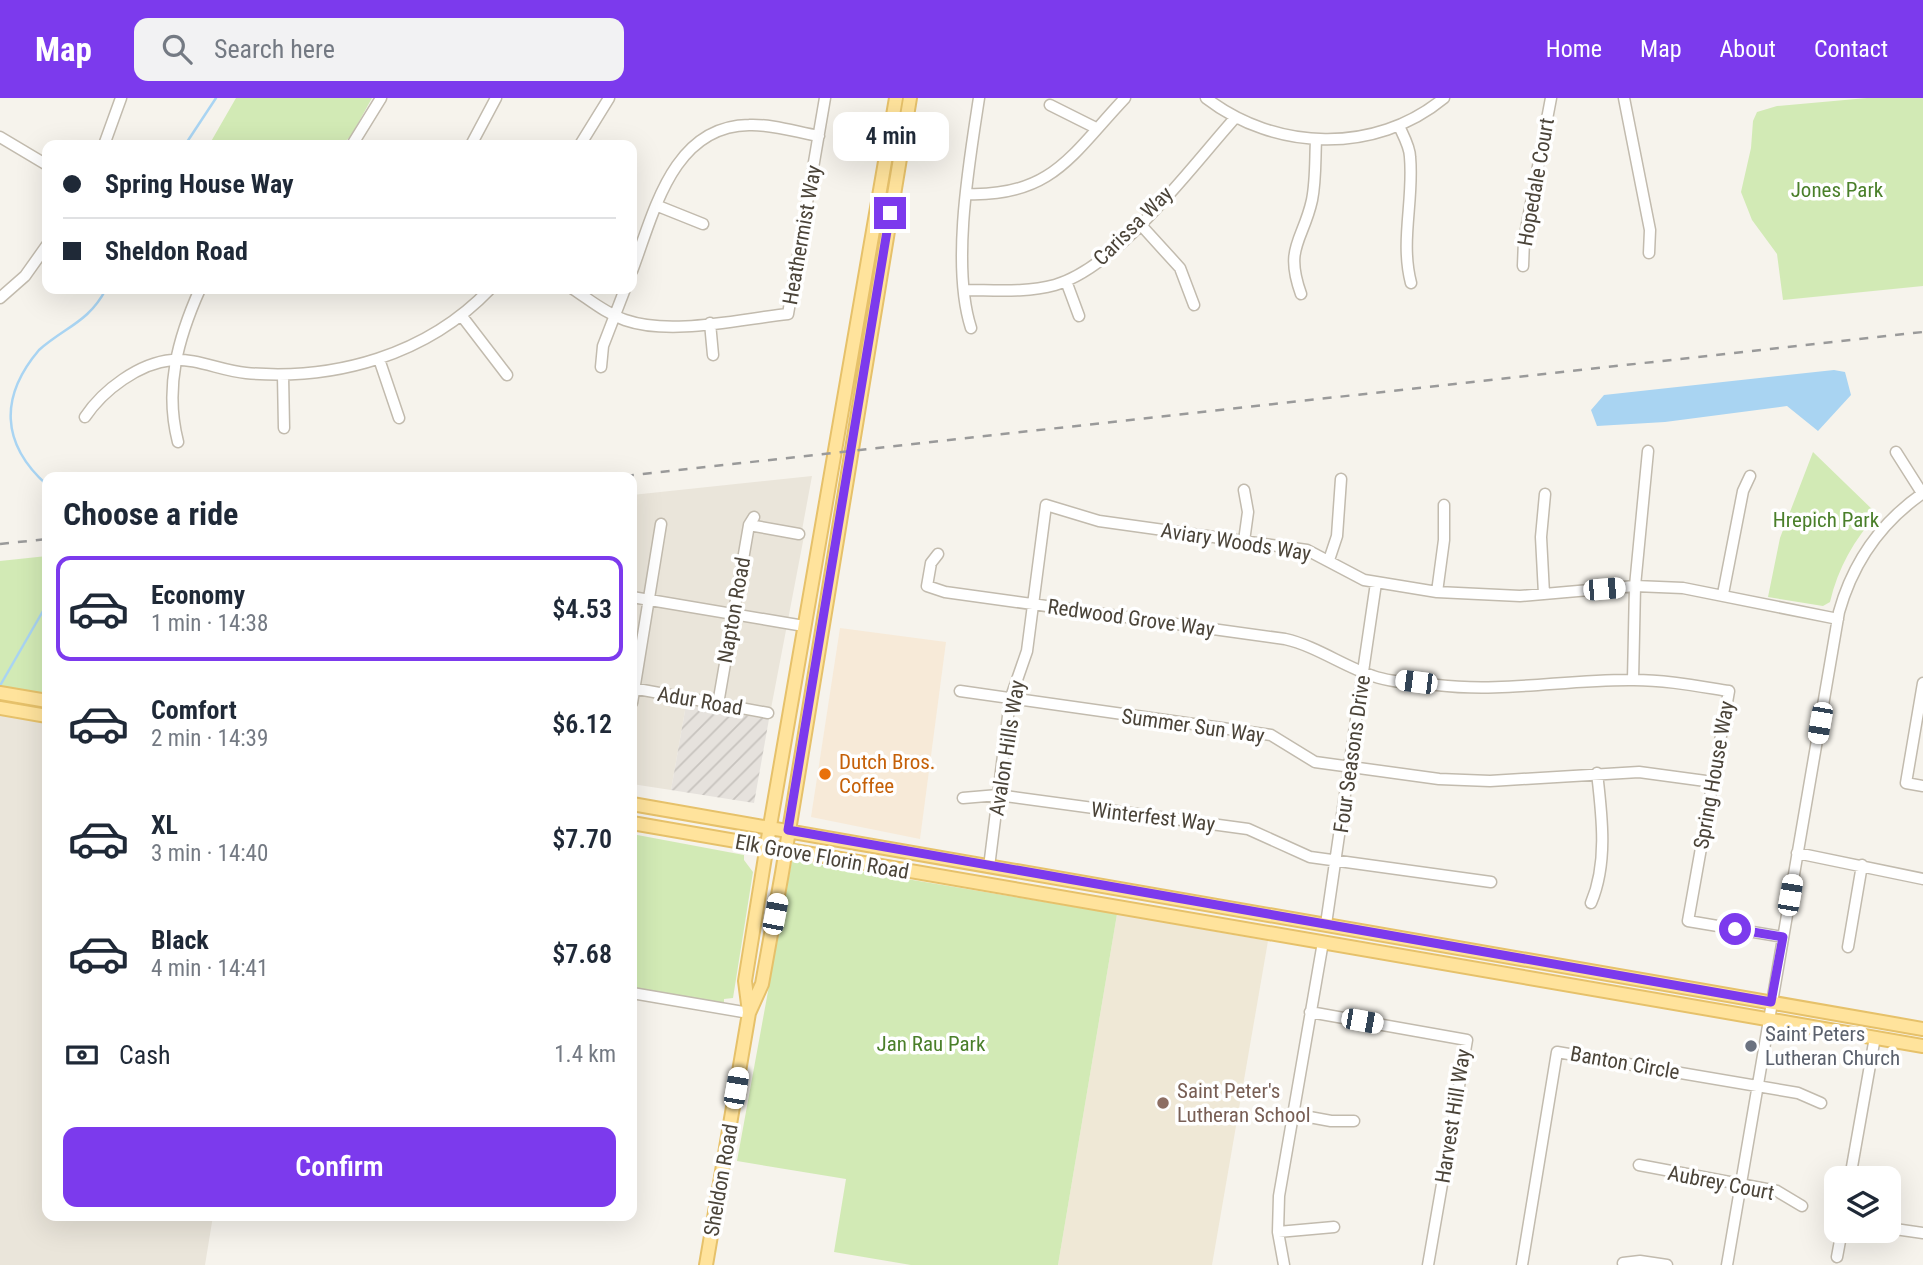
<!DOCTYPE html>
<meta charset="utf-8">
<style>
:root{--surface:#fff;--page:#f2f2f3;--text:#1f2937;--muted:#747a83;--line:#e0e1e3;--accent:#7c3aed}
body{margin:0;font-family:"Roboto Condensed",sans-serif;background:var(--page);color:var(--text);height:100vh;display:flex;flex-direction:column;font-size:26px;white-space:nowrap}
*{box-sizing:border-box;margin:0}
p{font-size:23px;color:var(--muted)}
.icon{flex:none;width:38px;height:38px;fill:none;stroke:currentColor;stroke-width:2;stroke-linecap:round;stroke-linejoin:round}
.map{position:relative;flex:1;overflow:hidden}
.sheet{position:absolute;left:42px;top:374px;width:595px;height:749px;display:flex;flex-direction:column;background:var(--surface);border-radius:14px;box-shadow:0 7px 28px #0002}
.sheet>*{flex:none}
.top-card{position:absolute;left:42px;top:42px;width:595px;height:154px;border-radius:14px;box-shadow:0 7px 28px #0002;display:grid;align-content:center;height:154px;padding:0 21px;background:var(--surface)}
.fabs{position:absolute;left:1824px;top:1068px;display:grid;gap:14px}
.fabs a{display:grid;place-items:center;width:77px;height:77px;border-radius:14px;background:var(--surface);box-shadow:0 7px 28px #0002;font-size:35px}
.end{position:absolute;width:32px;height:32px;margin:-16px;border:9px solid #7c3aed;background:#fff;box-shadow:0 0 0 4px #fff}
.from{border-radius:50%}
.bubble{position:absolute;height:49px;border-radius:14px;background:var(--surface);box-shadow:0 7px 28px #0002;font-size:23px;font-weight:600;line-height:49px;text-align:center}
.car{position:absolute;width:21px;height:42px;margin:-21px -10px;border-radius:9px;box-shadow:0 0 5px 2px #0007;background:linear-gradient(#fff 24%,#345 0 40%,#fff 0 76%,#345 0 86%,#fff 0)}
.top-card b{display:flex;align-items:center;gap:24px;height:66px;font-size:26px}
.top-card b+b{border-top:2px solid var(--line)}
.top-card i{width:18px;height:18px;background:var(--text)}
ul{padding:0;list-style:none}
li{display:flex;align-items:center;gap:21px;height:105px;margin:0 14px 10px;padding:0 7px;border:4px solid transparent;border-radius:14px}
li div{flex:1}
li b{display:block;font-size:26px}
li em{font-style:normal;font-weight:600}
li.selected{border-color:var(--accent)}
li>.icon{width:63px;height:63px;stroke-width:1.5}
h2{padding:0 21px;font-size:32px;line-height:84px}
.pay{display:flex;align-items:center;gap:18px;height:77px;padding:0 21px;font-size:26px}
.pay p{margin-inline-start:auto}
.cta{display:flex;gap:14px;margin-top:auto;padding:14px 21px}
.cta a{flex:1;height:80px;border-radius:14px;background:var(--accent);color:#fff;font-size:28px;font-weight:600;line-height:80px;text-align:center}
header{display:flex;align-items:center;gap:42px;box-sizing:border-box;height:98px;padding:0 35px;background:var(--accent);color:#fff}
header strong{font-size:33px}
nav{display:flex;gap:38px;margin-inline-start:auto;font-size:24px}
.search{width:490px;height:63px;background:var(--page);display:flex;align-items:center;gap:18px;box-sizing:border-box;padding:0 24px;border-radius:14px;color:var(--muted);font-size:26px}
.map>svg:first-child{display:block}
</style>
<header>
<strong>Map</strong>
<div class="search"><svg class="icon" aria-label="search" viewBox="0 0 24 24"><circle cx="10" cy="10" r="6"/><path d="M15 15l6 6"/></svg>Search here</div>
<nav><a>Home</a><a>Map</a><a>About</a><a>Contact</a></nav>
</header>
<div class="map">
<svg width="1923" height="1167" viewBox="0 0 1923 1167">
<defs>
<pattern id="industrial-furrows" width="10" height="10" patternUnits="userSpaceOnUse" patternTransform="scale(1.75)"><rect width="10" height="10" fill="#e6e2dd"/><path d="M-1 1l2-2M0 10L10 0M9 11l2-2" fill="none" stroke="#c7c3be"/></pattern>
</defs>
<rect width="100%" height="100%" fill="#f6f3ec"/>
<!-- residential -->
<path fill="#eae5da" d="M812,378L802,432L805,433L769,621L686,607L671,692L632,686V397Z
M0,614L47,622V1118H213L205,1167H0Z"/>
<!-- commercial -->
<path fill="#f7ead8" d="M840,530L946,544L920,741L811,719Z"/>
<!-- industrial -->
<path fill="url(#industrial-furrows)" d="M686,607L769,621L754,705L671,692Z"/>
<!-- education -->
<path fill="#efe8d6" d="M1117,816L1268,843L1212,1167H1058Z"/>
<!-- green -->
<path fill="#d2eab5" d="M236,0H372L351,38L341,47H209Z
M1867,0H1923V188L1783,202L1777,156L1752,122L1741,94L1751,50L1753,23L1757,14L1777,8Z
M1813,354L1877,416C1854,442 1838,470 1830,504L1823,508L1768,499L1780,440Z
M47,458V622L0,614V463Z
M632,736L744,757V762L753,774L733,900L724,901V905L632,889Z
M792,762L1117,816L1058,1167H911L834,1154L846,1081L737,1063Z"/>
<!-- water -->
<path fill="#a9d4f2" d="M1834,272L1845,274L1851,297L1818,333L1787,308L1665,324L1597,328L1591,312L1604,297Z"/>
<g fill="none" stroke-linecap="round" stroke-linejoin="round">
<!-- stream -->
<path stroke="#a9d4f2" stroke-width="2.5" d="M185,47L216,0
M47,387C0,345 0,298 39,252C65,229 89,224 106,191
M1,586L47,506"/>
<defs>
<path id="minor" d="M1206,0C1275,53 1375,57 1444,0
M1624,0L1650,132L1649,155
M1050,7L1096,30
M1399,28C1403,37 1410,49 1410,59C1414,102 1400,143 1411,185
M0,39L47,67
M104,47L121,0
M352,47L381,0
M471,47L496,0
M580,47L609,0
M967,96C1052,99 1072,56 1125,0
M658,108L703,126
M1140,126L1180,170L1194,207
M1523,168L1524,142L1551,0
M632,173C654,115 672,28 749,27C772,26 796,34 819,38
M1066,183L1079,218
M573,191C590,202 605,215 625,222C671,238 740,221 788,216L825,0
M964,192C994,192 1026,195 1055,187C1119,168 1190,70 1235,20
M1301,196C1284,149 1303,143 1312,102C1316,82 1315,61 1316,42
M0,200L25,178L47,147
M461,217L507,277
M710,225L713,257
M971,230C951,168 969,65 979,0
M379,261L399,320
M601,269L603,248L625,191
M283,277L284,330
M85,319C103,292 139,265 172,262C196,260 222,273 246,275C335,283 427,257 490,191
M178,344C164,290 178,240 200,191
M1896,354L1922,395
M1244,392L1248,414L1244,443
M749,427L799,436
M938,456L931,465L927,488L945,494L1285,541C1316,548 1343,568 1373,578C1392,585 1417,585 1437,587C1503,595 1567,581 1634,582C1666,582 1697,588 1729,593L1688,823L1783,839
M1329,462L1337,438L1341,381
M1437,494L1444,442V407
M1544,496L1541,439L1545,396
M1723,496L1743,393L1750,378
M632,499L804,528
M1633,582L1635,488L1648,353
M1923,585L1906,685L1923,688
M632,590L768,615
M960,593L1271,637L1315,664L1439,681L1490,683L1639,674L1713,684
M632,605L661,426
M718,606L749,427L754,419
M963,700L998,697L1248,731L1310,759L1491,784
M1797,755L1923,781
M989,769L1010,602L1027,553L1046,407L1099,423L1307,452L1364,482L1437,494L1520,498L1635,488L1683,490L1838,521
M1591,805C1608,765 1602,718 1597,675
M1326,826L1376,485
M1848,849L1862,767
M632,895L749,915
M1310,914L1467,942L1428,1167
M1293,1016L1331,1023H1354
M1639,1067L1777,1093L1802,1108
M1850,1080L1875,939
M1888,1130L1923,1135
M1278,1134L1334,1129
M1837,1159L1842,1132
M1623,1165L1640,1163L1667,1167
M1284,1167L1278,1134L1279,1098L1323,844
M1522,1167L1557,954L1798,995L1821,1005
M1727,1167L1839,514C1853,464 1880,425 1923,395"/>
<path id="major" d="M0,595L47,603
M0,610L47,618
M632,706L1923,931
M632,725L1923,948
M749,914L745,883L770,728L896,0
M706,1167L749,915L762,886L782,775L910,0"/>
</defs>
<!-- minor casing -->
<use href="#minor" stroke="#c2bbae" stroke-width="13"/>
<!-- major casing -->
<use href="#major" stroke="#e6c16a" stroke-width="16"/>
<!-- minor -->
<use href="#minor" stroke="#fff" stroke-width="10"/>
<!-- major -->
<use href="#major" stroke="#ffe39c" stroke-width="12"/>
<!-- rail -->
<path stroke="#9a9a9a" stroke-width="2.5" stroke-dasharray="9 9" stroke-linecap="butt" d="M607,380L1923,234
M0,446L47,441"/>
</g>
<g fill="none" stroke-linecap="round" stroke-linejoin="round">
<!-- route -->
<path stroke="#7c3aed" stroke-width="9" d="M890,115L788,732L1771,904L1783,839L1735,831"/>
</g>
<!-- markers -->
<circle fill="#e8710a" stroke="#fff" stroke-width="2.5" cx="825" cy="676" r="7"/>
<circle fill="#6b7280" stroke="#fff" stroke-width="2.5" cx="1751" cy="948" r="7"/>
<circle fill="#8d6e63" stroke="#fff" stroke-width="2.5" cx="1163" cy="1005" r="7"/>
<g text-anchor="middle" stroke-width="7" stroke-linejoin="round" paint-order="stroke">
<!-- street labels -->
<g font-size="21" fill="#4b4439" stroke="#fff">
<text transform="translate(1536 84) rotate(-80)" y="7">Hopedale Court</text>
<text transform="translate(1133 128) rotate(-45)" y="7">Carissa Way</text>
<text transform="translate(802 137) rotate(-80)" y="7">Heathermist Way</text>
<text transform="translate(1236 444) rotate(9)" y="7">Aviary Woods Way</text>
<text transform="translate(734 512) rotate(-80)" y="7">Napton Road</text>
<text transform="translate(1131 520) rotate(8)" y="7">Redwood Grove Way</text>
<text transform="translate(700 603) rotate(10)" y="7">Adur Road</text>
<text transform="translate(1193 628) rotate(8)" y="7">Summer Sun Way</text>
<text transform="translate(1007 650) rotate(-81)" y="7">Avalon Hills Way</text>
<text transform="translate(1352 656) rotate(-82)" y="7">Four Seasons Drive</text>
<text transform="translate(1714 677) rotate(-80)" y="7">Spring House Way</text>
<text transform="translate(1153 719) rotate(7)" y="7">Winterfest Way</text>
<text transform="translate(822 759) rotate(10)" y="7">Elk Grove Florin Road</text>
<text transform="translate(1625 965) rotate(10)" y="7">Banton Circle</text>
<text transform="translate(1453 1018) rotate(-81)" y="7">Harvest Hill Way</text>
<text transform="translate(721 1082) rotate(-80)" y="7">Sheldon Road</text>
<text transform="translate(1721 1085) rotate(11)" y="7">Aubrey Court</text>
</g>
<!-- park labels -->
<g font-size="21" fill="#4a7f2a" stroke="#fff">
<text x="1837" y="99">Jones Park</text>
<text x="1826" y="429">Hrepich Park</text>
<text x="931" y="953">Jan Rau Park</text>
</g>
<!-- food labels -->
<g font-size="21" fill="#c56008" stroke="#fff" text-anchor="start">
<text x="839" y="671">Dutch Bros.<tspan x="839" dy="24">Coffee</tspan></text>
</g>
<!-- worship labels -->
<g font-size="21" fill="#5b616d" stroke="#fff" text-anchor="start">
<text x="1765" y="943">Saint Peters<tspan x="1765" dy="24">Lutheran Church</tspan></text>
</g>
<!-- education labels -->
<g font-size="21" fill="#785e54" stroke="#fff" text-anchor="start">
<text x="1177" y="1000">Saint Peter's<tspan x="1177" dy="24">Lutheran School</tspan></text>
</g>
</g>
</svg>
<div class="fabs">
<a><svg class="icon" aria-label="layers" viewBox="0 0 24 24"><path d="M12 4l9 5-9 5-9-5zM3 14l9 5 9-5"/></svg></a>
</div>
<i class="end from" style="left:1735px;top:831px"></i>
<i class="end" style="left:890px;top:115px"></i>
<div class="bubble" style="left:833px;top:14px;width:116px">4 min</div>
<i class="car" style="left:1604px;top:491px;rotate:85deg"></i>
<i class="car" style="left:1416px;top:584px;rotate:277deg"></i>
<i class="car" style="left:1820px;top:625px;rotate:190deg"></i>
<i class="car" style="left:1790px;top:797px;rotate:10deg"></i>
<i class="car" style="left:775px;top:816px;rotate:11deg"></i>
<i class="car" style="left:1362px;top:923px;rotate:100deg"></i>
<i class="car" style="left:736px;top:990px;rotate:10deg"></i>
<div class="top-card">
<b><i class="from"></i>Spring House Way</b>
<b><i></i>Sheldon Road</b>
</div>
<section class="sheet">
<h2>Choose a ride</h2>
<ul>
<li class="selected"><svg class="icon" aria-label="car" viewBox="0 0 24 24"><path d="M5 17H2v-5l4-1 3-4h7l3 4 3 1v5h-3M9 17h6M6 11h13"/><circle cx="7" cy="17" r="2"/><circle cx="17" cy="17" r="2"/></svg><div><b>Economy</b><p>1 min · 14:38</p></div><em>$4.53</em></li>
<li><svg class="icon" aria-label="car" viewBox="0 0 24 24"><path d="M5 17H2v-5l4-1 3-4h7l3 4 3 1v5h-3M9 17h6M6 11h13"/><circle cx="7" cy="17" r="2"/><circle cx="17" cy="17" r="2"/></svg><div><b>Comfort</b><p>2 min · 14:39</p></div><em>$6.12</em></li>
<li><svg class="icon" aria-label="car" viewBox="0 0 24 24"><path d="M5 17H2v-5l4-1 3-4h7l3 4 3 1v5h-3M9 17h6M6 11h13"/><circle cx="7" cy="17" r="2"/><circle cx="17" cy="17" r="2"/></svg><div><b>XL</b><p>3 min · 14:40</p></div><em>$7.70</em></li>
<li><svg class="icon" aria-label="car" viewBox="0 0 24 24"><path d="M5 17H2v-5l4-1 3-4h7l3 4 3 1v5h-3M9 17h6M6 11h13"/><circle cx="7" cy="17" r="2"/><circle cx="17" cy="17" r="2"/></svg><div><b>Black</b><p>4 min · 14:41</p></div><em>$7.68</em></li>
</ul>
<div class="pay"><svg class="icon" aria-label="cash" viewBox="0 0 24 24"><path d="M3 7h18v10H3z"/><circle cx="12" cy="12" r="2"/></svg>Cash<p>1.4 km</p></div>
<div class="cta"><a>Confirm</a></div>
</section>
</div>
